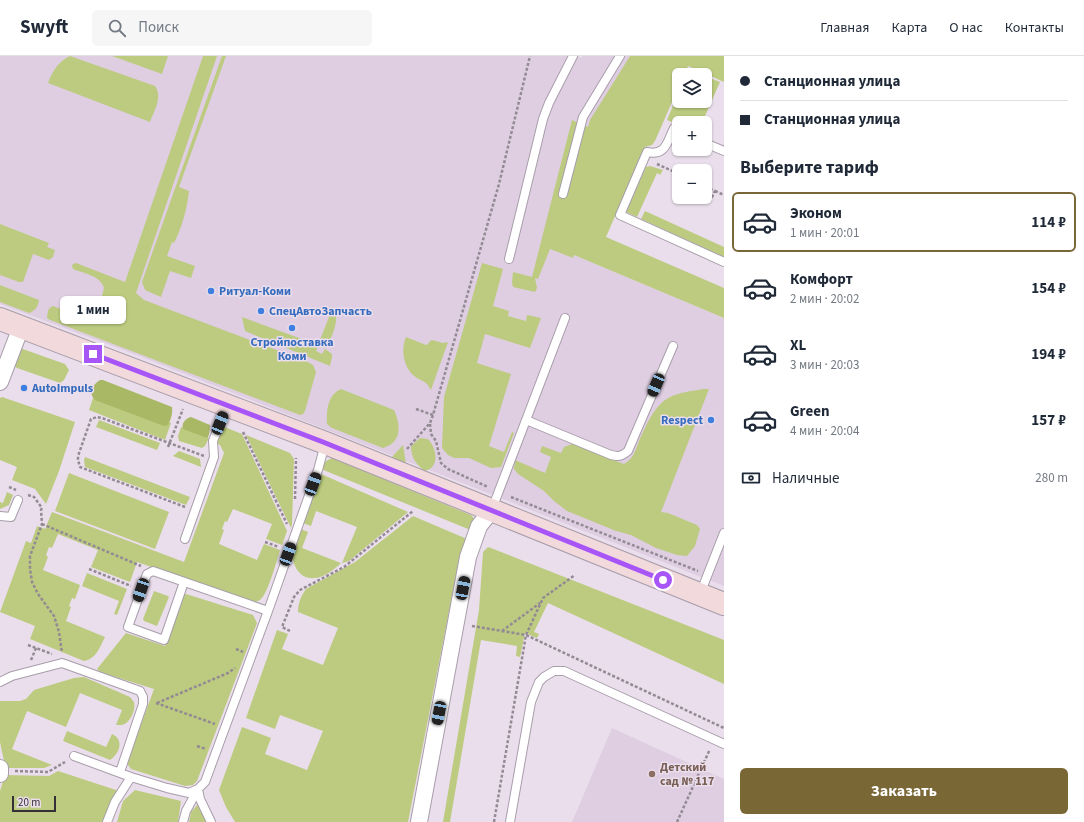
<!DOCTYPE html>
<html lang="ru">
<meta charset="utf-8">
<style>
:root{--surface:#fff;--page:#f6f6f7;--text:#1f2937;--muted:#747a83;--line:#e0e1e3;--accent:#7a6736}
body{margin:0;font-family:"Source Sans 3",sans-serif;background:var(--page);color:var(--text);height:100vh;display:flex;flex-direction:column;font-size:15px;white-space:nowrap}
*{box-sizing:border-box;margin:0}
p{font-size:13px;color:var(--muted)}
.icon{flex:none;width:22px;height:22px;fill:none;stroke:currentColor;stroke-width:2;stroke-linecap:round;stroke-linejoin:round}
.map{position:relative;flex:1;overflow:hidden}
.details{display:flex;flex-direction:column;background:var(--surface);width:360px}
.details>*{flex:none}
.banner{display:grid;align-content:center;height:88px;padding:0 16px;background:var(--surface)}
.controls{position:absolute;left:672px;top:12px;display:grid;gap:8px}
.controls a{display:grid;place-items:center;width:40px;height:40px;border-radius:6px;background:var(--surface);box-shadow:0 1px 3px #0004;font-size:20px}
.scale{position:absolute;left:12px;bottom:10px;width:44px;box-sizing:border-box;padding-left:4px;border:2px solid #343035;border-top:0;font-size:11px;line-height:14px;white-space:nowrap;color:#343035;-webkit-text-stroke:3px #eadeec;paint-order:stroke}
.end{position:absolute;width:18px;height:18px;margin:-9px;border:5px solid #a855f7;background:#fff;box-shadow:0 0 0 2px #fff}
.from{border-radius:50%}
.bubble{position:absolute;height:28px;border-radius:6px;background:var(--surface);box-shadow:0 1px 3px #0004;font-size:13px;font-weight:700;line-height:28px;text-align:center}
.car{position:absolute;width:12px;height:24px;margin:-12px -6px;border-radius:5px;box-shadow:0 0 3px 1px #0007;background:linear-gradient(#222 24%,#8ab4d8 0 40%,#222 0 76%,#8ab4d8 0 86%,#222 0)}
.banner b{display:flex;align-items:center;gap:14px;height:38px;font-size:15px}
.banner b+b{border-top:1px solid var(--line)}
.banner i{width:10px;height:10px;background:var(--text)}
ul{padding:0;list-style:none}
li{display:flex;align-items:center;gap:12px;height:60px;margin:0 8px 6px;padding:0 8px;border:2px solid transparent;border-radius:6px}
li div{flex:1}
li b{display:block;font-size:15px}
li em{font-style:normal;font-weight:700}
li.active{border-color:var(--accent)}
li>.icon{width:36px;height:36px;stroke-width:1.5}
h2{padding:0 16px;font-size:18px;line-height:48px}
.pay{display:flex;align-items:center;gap:10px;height:44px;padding:0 16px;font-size:15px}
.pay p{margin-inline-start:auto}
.primary-button{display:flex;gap:8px;margin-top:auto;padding:8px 16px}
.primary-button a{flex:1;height:46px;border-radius:6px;background:var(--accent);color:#fff;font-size:16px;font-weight:700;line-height:46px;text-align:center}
header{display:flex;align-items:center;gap:24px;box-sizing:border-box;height:56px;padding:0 20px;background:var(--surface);border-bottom:1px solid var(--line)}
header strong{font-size:19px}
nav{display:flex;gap:22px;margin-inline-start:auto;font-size:14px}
.search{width:280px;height:36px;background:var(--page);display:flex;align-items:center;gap:10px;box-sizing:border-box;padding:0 14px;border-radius:6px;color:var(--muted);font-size:15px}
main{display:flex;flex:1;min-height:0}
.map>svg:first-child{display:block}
</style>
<header>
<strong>Swyft</strong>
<div class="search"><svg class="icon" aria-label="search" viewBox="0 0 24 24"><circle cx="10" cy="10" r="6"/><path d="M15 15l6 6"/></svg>Поиск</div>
<nav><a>Главная</a><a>Карта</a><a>О нас</a><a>Контакты</a></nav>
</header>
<main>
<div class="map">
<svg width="724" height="766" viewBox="0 0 724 766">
<rect width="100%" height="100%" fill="#eadeec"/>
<!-- built -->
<path fill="#dfcee2" d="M0,0H578L581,2L583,0H662L574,199L724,262V530L134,298L0,248Z
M612,672L724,723V766H572Z"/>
<!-- green -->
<path fill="#bccb7f" d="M70,0L155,30C163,41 154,55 150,66L48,27C53,14 58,6 70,0Z
M112,0H168L162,18Z
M203,0H217L136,237L144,244L306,305L313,309L316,316L305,355L303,358L300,359L50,264L47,262C48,257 47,252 53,250L91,264L94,263L97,259L104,232C101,220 83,217 73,213L72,210L73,208L76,207L125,226Z
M222,0H226L179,131L189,135C187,153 182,171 174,187L172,186L167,200L195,210L191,222L170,215L161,241L145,234L142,226L144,220Z
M630,0H724V26L688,10L684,19H679V30L655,85L652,89L645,91L606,181L724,232V262L574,199L573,202L550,193L538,223L535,222L537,232L535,236L513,231L512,226L513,216L532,221L572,64L588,71L590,64Z
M705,20L720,26L702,67H679V69L667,64L679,35V45H705Z
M650,110L663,114L660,119L657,117L637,161L626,156L646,111Z
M645,155L724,191V201L641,163Z
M0,168L49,187L47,191L55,194L53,201L49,204L33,198L23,226H19L0,219Z
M482,207L503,213L493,250L509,255L508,260L526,265L527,259L541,262L530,292L485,278L477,307L511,318L489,390L504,396L512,376L514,377L501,411L491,412L469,402H454L448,399L442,392L444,341Z
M0,229L39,244C38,251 35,255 29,257L0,246Z
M333,251C341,262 332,282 325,292L318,290L316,295L322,298L325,293L332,298V301L330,310L245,275L242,261L318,289Z
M406,281L426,289L428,288L430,285L432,284L443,287L448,286L431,334C425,324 425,327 417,322C404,314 400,295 406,281Z
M20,292L65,308L69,314L64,324L60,327L17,312L13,309Z
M341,333L394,354C401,369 402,387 383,392L332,372L327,368C326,355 328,338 341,333Z
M703,333H709L661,456L668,457L697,469L700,473L695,490L687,500L677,499L656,492L631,479L616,475L567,455L554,445L544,435L518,418L514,413L515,404L545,417L551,401L540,396L542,390L561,397L564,391L572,388L624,408C634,402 635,395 639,385C646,370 654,349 670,341C680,336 693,335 703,333Z
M94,339L171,367L165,384L89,354Z
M2,341L75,366L59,415L46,448L35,433L12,424L17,411L0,404V342Z
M99,364L160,387L157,394L96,371Z
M222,370L242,378L287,475L282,489L266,483L272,468L233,453L227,466L225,465L222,473L224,474L219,488L257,504L264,488L280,494C277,504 268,537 261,543C258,546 255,546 252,546L137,506L130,526L91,511L98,494L58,478L52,492L49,491L46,499L48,501L43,514L80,529L75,543L72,542L69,550L71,551L66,565L105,581C100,591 96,603 84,605L30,583L35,570L0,556L26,485L31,487L37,470L45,473L52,456L184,506L224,397L220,389L215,386Z
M181,371L209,382L205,390L202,392L179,385L178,380Z
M246,379L290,397L294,403L292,468L291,472Z
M420,382L428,383C437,393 440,411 425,415C416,409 411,401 411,390Z
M403,389L406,408L391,402Z
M179,395L200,403L201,411L173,400Z
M85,401L190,441L186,449L85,411L84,404Z
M332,402L471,459C477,465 476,468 473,475L321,413L326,405Z
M69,417L169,456L155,493L55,455Z
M321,418L408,456L349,505L342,507L357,471L316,455L311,470L303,467Z
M7,436L13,439L9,449L0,453V446L3,447Z
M413,460L467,483L458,509L408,766H235L226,751L219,734L242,671L271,682L265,698L307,714L323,675L280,659L275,673L246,662L277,574L288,578L282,593L323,609L338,572L298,556C298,547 301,540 306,533L355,506Z
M301,473L308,476L302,492L341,507C334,514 323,522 314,522C299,524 290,506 293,493C294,487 298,479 301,473Z
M488,491L491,492L724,584V628L548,547L534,576L539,578L537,582L525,577L520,601L516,600L517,590L481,584L450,766H443L479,554L483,496Z
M87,517L127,533L117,559L114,558L119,545L82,530Z
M154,535L168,540L169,541L157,570L144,565L143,563Z
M186,538L253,559L257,567L197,725L193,729L185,730L131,713L128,709V704L154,633L100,616L97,613L126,577L165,590L184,539Z
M84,621L130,641C131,642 133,645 134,646C136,654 130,667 122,669C120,669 118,669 116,669L122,654L80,637L66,671L27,655L12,693L52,709L44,712H8L5,710L0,686V645H20L26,643L34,634L74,622Z
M67,675L106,691L112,678C125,684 119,698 110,704L63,685Z
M58,715L119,735L112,745L102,766H0V735L5,719L49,720Z
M135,734L181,745L178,766H117L123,745Z
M198,748L206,766H189L191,756Z"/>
<!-- forest -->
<path fill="#a9b865" d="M100,324H103L172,351C173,357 171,363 168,369L164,370L95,344C88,337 92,329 100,324Z
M191,361L210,369L209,379L207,382L183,373C181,367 186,362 191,361Z"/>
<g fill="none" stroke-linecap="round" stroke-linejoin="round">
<defs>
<path id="lane" d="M679,75L674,72C667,86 666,100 647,96L620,159L724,206
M705,87L724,95
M563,138L583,61L620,0
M509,203L543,63L549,47L573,0
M526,364L611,399C619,401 622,400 628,395L673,290
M492,453L565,262
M0,460L11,461L18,444
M185,483L214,401L213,385L227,350
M184,526L164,584L128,571L147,518L153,515L268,555
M700,538L724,477
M0,626L12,620L62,607L140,635L143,641V648L120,716
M74,700L131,721L167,732L189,737L198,733L205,726L268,555L318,414L325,388
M198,733L200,743L211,766
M107,766L115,746L131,721
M183,766L186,755L198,733
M510,766L531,646L539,626L544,621L554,615H564L724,688"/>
<path id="street" d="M0,326L21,271
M0,712V718
M419,766L468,501L479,470L492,454"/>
<path id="secondary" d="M0,263L323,386L724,548"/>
</defs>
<!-- lane casing -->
<use href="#lane" stroke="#a89daa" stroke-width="10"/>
<!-- street casing -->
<use href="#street" stroke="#a89daa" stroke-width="18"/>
<!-- secondary casing -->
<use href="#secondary" stroke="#a89daa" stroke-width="24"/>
<!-- path -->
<path stroke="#938a94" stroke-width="2.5" stroke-dasharray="3 2" stroke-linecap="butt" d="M657,108L679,118
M705,131L715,135L711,143
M715,135L724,139
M416,353L433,359
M430,368L431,378L436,385L441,407L448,413L488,431
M243,376L287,468
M168,391L183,353
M407,393L430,367L433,359L499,128L530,0
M9,431L16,434
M28,439L34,441L42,452L41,454L42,468L30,500V513L32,526L38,538L54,560L59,576L62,597
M511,441L698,515
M295,443L296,402
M185,451L80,411L78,404V400L91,363L97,361L102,362L204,400
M42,468L141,510
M265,486L279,491
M89,513L131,530
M472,570L526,579L724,672
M290,575L282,571L294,541L300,534L344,511L413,455
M502,575L540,547
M28,589L52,598
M236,593L243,596
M31,604L36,592
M156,647L215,668
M157,647L228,617L235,612
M197,690L206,693
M15,715L48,716L65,706
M494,766L526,579L543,542L575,519
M677,766L710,693"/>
<!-- lane -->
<use href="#lane" stroke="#fff" stroke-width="8"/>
<!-- street -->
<use href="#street" stroke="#fff" stroke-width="16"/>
<!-- secondary -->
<use href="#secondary" stroke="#f2d9dc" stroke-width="22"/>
</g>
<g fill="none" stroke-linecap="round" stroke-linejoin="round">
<!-- route -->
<path stroke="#a855f7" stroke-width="5" d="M93,298L323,386L663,524"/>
</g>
<!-- markers -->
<g fill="#3f7fe0" stroke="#eadeec" stroke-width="1.5">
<circle cx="211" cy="235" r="4"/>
<circle cx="261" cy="255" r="4"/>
<circle cx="292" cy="272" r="4"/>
<circle cx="24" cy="332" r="4"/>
<circle cx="711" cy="364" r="4"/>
</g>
<circle fill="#8d6e63" stroke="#eadeec" stroke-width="1.5" cx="652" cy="718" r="4"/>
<g text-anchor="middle" stroke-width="3" stroke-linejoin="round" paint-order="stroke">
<!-- shop labels -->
<g font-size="12" font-weight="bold" fill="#366cbe" stroke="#eadeec" text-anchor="start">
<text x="219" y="239">Ритуал-Коми</text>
<text x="269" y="259">СпецАвтоЗапчасть</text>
<text x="292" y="290" text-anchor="middle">Стройпоставка<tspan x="292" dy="14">Коми</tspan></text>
<text x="32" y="336">AutoImpuls</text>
<text x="703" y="368" text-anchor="end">Respect</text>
</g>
<!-- education labels -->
<g font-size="12" font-weight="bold" fill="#785e54" stroke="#eadeec" text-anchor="start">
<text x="660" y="715">Детский<tspan x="660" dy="14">сад № 117</tspan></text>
</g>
</g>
</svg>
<div class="controls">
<a><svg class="icon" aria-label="layers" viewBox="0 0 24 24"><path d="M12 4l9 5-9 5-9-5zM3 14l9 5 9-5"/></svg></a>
<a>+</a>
<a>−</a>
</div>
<div class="scale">20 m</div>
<i class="end from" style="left:663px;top:524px"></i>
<i class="end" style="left:93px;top:298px"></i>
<div class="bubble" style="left:60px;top:240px;width:66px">1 мин</div>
<i class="car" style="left:656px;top:329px;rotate:203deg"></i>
<i class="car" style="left:220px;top:367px;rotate:22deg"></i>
<i class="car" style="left:313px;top:428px;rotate:20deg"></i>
<i class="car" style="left:288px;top:498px;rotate:20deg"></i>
<i class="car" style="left:463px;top:532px;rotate:11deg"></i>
<i class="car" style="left:141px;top:534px;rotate:199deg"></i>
<i class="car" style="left:439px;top:657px;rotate:191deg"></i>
</div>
<section class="details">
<div class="banner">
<b><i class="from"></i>Станционная улица</b>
<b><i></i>Станционная улица</b>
</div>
<h2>Выберите тариф</h2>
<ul>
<li class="active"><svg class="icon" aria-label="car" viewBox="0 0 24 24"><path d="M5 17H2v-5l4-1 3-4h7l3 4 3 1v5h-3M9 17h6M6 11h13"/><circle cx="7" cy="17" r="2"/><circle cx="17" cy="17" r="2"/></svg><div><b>Эконом</b><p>1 мин · 20:01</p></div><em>114 ₽</em></li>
<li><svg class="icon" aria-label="car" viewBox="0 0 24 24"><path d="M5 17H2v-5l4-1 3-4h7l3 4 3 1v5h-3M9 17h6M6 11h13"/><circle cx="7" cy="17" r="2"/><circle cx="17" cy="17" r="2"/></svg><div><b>Комфорт</b><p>2 мин · 20:02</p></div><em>154 ₽</em></li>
<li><svg class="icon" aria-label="car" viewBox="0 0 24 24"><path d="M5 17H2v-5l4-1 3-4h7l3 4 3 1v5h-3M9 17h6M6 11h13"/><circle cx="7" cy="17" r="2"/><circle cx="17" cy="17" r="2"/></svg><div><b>XL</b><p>3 мин · 20:03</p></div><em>194 ₽</em></li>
<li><svg class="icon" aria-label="car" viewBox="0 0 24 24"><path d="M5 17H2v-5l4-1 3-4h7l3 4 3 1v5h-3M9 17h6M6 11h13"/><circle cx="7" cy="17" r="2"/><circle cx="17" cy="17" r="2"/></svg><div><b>Green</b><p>4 мин · 20:04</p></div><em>157 ₽</em></li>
</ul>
<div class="pay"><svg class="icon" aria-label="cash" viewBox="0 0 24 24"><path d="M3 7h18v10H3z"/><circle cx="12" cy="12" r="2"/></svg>Наличные<p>280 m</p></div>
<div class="primary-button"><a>Заказать</a></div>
</section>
</main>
